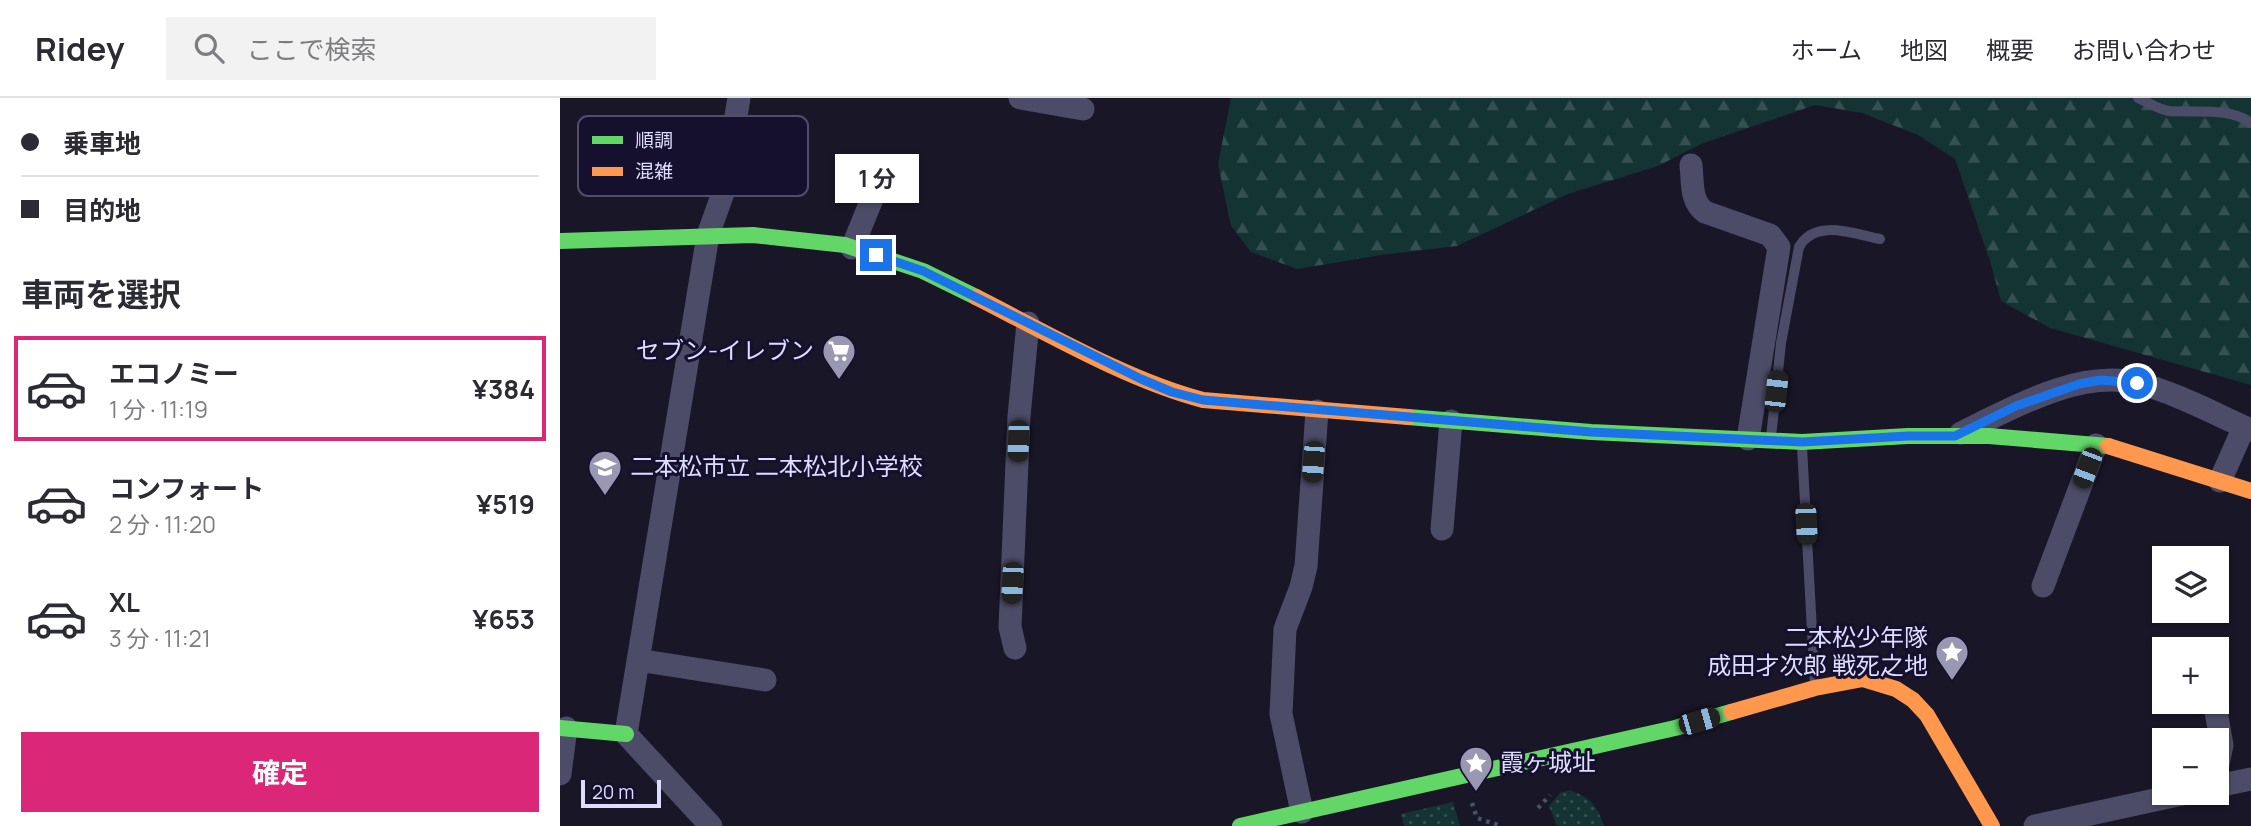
<!DOCTYPE html>
<html lang="ja">
<meta charset="utf-8">
<style>
:root{--surface:#fff;--page:#f2f2f3;--text:#2b2b33;--muted:#7c7c81;--line:#e1e1e2;--accent:#db2777}
body{margin:0;font-family:Manrope,"Noto Sans JP",sans-serif;background:var(--page);color:var(--text);height:100vh;display:flex;flex-direction:column;font-size:26px;white-space:nowrap}
*{box-sizing:border-box;margin:0}
p{font-size:23px;color:var(--muted)}
.icon{flex:none;width:38px;height:38px;fill:none;stroke:currentColor;stroke-width:2;stroke-linecap:round;stroke-linejoin:round}
.map{position:relative;flex:1;overflow:hidden}
.details{display:flex;flex-direction:column;background:var(--surface);width:560px}
.details>*{flex:none}
.top-card{display:grid;align-content:center;height:154px;padding:0 21px;background:var(--surface)}
.fabs{position:absolute;left:1592px;top:448px;display:grid;gap:14px}
.fabs a{display:grid;place-items:center;width:77px;height:77px;border-radius:0px;background:var(--surface);box-shadow:0 2px 5px #0004;font-size:35px}
.scale{position:absolute;left:21px;bottom:18px;width:80px;box-sizing:border-box;padding-left:7px;border:4px solid #dfddff;border-top:0;font-size:19px;line-height:24px;white-space:nowrap;color:#dfddff;-webkit-text-stroke:5px #14102d;paint-order:stroke}
.end{position:absolute;width:32px;height:32px;margin:-16px;border:9px solid #1a73e8;background:#fff;box-shadow:0 0 0 4px #fff}
.from{border-radius:50%}
.bubble{position:absolute;height:49px;border-radius:0px;background:var(--surface);box-shadow:0 2px 5px #0004;font-size:23px;font-weight:700;line-height:49px;text-align:center}
.car{position:absolute;width:21px;height:42px;margin:-21px -10px;border-radius:9px;box-shadow:0 0 5px 2px #0007;background:linear-gradient(#222 24%,#8ab4d8 0 40%,#222 0 76%,#8ab4d8 0 86%,#222 0)}
.top-card b{display:flex;align-items:center;gap:24px;height:66px;font-size:26px}
.top-card b+b{border-top:2px solid var(--line)}
.top-card i{width:18px;height:18px;background:var(--text)}
ul{padding:0;list-style:none}
li{display:flex;align-items:center;gap:21px;height:105px;margin:0 14px 10px;padding:0 7px;border:4px solid transparent;border-radius:0px}
li div{flex:1}
li b{display:block;font-size:26px}
li em{font-style:normal;font-weight:700}
li.current{border-color:var(--accent)}
li>.icon{width:63px;height:63px;stroke-width:1.5}
h2{padding:0 21px;font-size:32px;line-height:84px}
.primary-button{display:flex;gap:14px;margin-top:auto;padding:14px 21px}
.primary-button a{flex:1;height:80px;border-radius:0px;background:var(--accent);color:#fff;font-size:28px;font-weight:700;line-height:80px;text-align:center}
header{display:flex;align-items:center;gap:42px;box-sizing:border-box;height:98px;padding:0 35px;background:var(--surface);border-bottom:2px solid var(--line)}
header strong{font-size:33px}
nav{display:flex;gap:38px;margin-inline-start:auto;font-size:24px}
.search{width:490px;height:63px;background:var(--page);display:flex;align-items:center;gap:18px;box-sizing:border-box;padding:0 24px;border-radius:0px;color:var(--muted);font-size:26px}
main{display:flex;flex:1;min-height:0}
.map>svg:first-child{display:block}
</style>
<header>
<strong>Ridey</strong>
<div class="search"><svg class="icon" aria-label="search" viewBox="0 0 24 24"><circle cx="10" cy="10" r="6"/><path d="M15 15l6 6"/></svg>ここで検索</div>
<nav><a>ホーム</a><a>地図</a><a>概要</a><a>お問い合わせ</a></nav>
</header>
<main>
<section class="details">
<div class="top-card">
<b><i class="from"></i>乗車地</b>
<b><i></i>目的地</b>
</div>
<h2>車両を選択</h2>
<ul>
<li class="current"><svg class="icon" aria-label="car" viewBox="0 0 24 24"><path d="M5 17H2v-5l4-1 3-4h7l3 4 3 1v5h-3M9 17h6M6 11h13"/><circle cx="7" cy="17" r="2"/><circle cx="17" cy="17" r="2"/></svg><div><b>エコノミー</b><p>1 分 · 11:19</p></div><em>¥384</em></li>
<li><svg class="icon" aria-label="car" viewBox="0 0 24 24"><path d="M5 17H2v-5l4-1 3-4h7l3 4 3 1v5h-3M9 17h6M6 11h13"/><circle cx="7" cy="17" r="2"/><circle cx="17" cy="17" r="2"/></svg><div><b>コンフォート</b><p>2 分 · 11:20</p></div><em>¥519</em></li>
<li><svg class="icon" aria-label="car" viewBox="0 0 24 24"><path d="M5 17H2v-5l4-1 3-4h7l3 4 3 1v5h-3M9 17h6M6 11h13"/><circle cx="7" cy="17" r="2"/><circle cx="17" cy="17" r="2"/></svg><div><b>XL</b><p>3 分 · 11:21</p></div><em>¥653</em></li>
</ul>
<div class="primary-button"><a>確定</a></div>
</section>
<div class="map">
<svg width="1691" height="728" viewBox="0 0 1691 728">
<defs>
<pattern id="green-dots" width="8" height="8" patternUnits="userSpaceOnUse" patternTransform="scale(1.75)"><rect width="8" height="8" fill="#143333"/><path d="M2 2h.1M6 6h.1" fill="none" stroke="#365052" stroke-width="1.8" stroke-linecap="round"/></pattern>
<pattern id="forest-firs" width="22" height="20" patternUnits="userSpaceOnUse" patternTransform="scale(1.75)"><rect width="22" height="20" fill="#143333"/><path d="M5 1l3.5 6h-7zM16 11l3.5 6h-7z" fill="#365052"/></pattern>
</defs>
<rect width="100%" height="100%" fill="#191627"/>
<!-- green -->
<path fill="url(#green-dots)" d="M1010,692C1032,701 1036,706 1044,728H997L989,708L1000,695Z
M893,704L900,728H844L841,716Z"/>
<!-- forest -->
<path fill="url(#forest-firs)" d="M671,0H1691V287L1490,230L1441,203L1430,163L1395,61L1358,37L1302,15L1255,7L1141,46L1098,68L1008,96L897,148L821,157L737,171L691,154L671,128L658,66Z"/>
<g fill="none" stroke-linecap="round" stroke-linejoin="round">
<!-- path -->
<path stroke="#455464" stroke-width="4.5" stroke-dasharray="3.5 5" stroke-linecap="butt" d="M912,705L917,720L941,728
M978,710L990,697"/>
<!-- lane -->
<path stroke="#4c4c68" stroke-width="10" d="M1578,0C1588,4 1599,12 1609,13C1635,15 1670,9 1691,25
M1211,339L1221,245L1239,149C1255,120 1294,136 1320,141
M1242,349L1255,588"/>
<!-- street -->
<path stroke="#4c4c68" stroke-width="23" d="M460,0L523,11
M1131,67C1133,84 1130,103 1145,114L1210,137L1219,149L1188,341
M292,150L321,79L342,72
M1401,335C1452,310 1519,271 1578,285C1616,295 1655,316 1691,332
M1660,383L1684,329
M882,431L891,323
M1483,488L1536,347
M455,550L450,529L459,318L468,225
M78,562L205,582
M1655,608L1662,647L1657,671
M0,676L6,630
M1657,688L1691,681
M742,714L721,616L725,531L741,489L746,468L757,313
M151,728L66,636L148,137L163,95L179,0
M1475,728L1627,695"/>
<!-- fast -->
<path stroke="#63d668" stroke-width="16" d="M0,143L193,137L285,147L363,173L416,199
M848,319L1031,334L1242,344L1348,338H1429L1548,348
M0,630L66,636
M680,728L1115,630L1171,614"/>
<!-- slow -->
<path stroke="#ff974d" stroke-width="16" d="M416,199C487,235 567,282 643,302L848,319
M1548,348L1691,393
M1171,614L1255,590L1303,581L1336,591L1353,602L1367,617L1432,728"/>
</g>
<g fill="none" stroke-linecap="round" stroke-linejoin="round">
<!-- route -->
<path stroke="#1a73e8" stroke-width="9" d="M316,157L363,173L581,281L612,294L643,302L1031,334L1242,344L1348,338H1395L1456,308L1519,286L1541,282L1577,285"/>
</g>
<!-- icons -->
<defs>
<symbol id="supermarket-pin" viewBox="-11 -11 22 30"><path d="M0 17L-7.5 6A9.5 9.5 0 1 1 7.5 6Z" fill="#9a97b3" stroke="#14102d"/><path d="M-6-5.5h2.5l.6 2H6L4.5 2H-2.5L-4.4-4H-6ZM-1.5 3.2a1.3 1.3 0 1 0 .1 0ZM3 3.2a1.3 1.3 0 1 0 .1 0Z" fill="#fff"/></symbol>
<symbol id="school-pin" viewBox="-11 -11 22 30"><path d="M0 17L-7.5 6A9.5 9.5 0 1 1 7.5 6Z" fill="#9a97b3" stroke="#14102d"/><path d="M0-5L7-2L0 1L-7-2ZM-4 1L0 2.5L4 1V4Q0 6-4 4Z" fill="#fff"/></symbol>
<symbol id="sight-pin" viewBox="-11 -11 22 30"><path d="M0 17L-7.5 6A9.5 9.5 0 1 1 7.5 6Z" fill="#9a97b3" stroke="#14102d"/><path d="M0-6L1.8-2.2L6-1.7L2.9 1.2L3.7 5.4L0 3.3L-3.7 5.4L-2.9 1.2L-6-1.7L-1.8-2.2Z" fill="#fff"/></symbol>
</defs>
<g fill-rule="evenodd">
<use href="#supermarket-pin" x="260" y="234" width="38" height="52"/>
<use href="#school-pin" x="26" y="350" width="38" height="52"/>
<use href="#sight-pin" x="1373" y="535" width="38" height="52"/>
<use href="#sight-pin" x="897" y="646" width="38" height="52"/>
</g>
<g text-anchor="middle" stroke-width="6" stroke-linejoin="round" paint-order="stroke">
<!-- poi labels -->
<g font-size="24" fill="#dfddff" stroke="#14102d" text-anchor="end">
<text x="254" y="261">セブン-イレブン</text>
<text x="70" y="377" text-anchor="start">二本松市立 二本松北小学校</text>
<text x="1368" y="548">二本松少年隊<tspan x="1368" dy="28">成田才次郎 戦死之地</tspan></text>
<text x="940" y="673" text-anchor="start">霞ヶ城址</text>
</g>
</g>
<!-- legend -->
<rect x="18" y="18" width="230" height="80" rx="10" fill="#14102d" stroke="#514e6c" stroke-width="2"/>
<rect x="32" y="38" width="31" height="8" fill="#63d668"/>
<rect x="32" y="69" width="31" height="9" fill="#ff974d"/>
<g font-size="19" fill="#dfddff">
<text x="75" y="49">順調</text>
<text x="75" y="80">混雑</text>
</g>
</svg>
<div class="fabs">
<a><svg class="icon" aria-label="layers" viewBox="0 0 24 24"><path d="M12 4l9 5-9 5-9-5zM3 14l9 5 9-5"/></svg></a>
<a>+</a>
<a>−</a>
</div>
<div class="scale">20 m</div>
<i class="end from" style="left:1577px;top:285px"></i>
<i class="end" style="left:316px;top:157px"></i>
<div class="bubble" style="left:275px;top:56px;width:84px">1 分</div>
<i class="car" style="left:1216px;top:293px;rotate:6deg"></i>
<i class="car" style="left:458px;top:343px;rotate:182deg"></i>
<i class="car" style="left:753px;top:364px;rotate:184deg"></i>
<i class="car" style="left:1527px;top:370px;rotate:201deg"></i>
<i class="car" style="left:1246px;top:426px;rotate:177deg"></i>
<i class="car" style="left:452px;top:485px;rotate:183deg"></i>
<i class="car" style="left:1139px;top:623px;rotate:74deg"></i>
</div>
</main>
